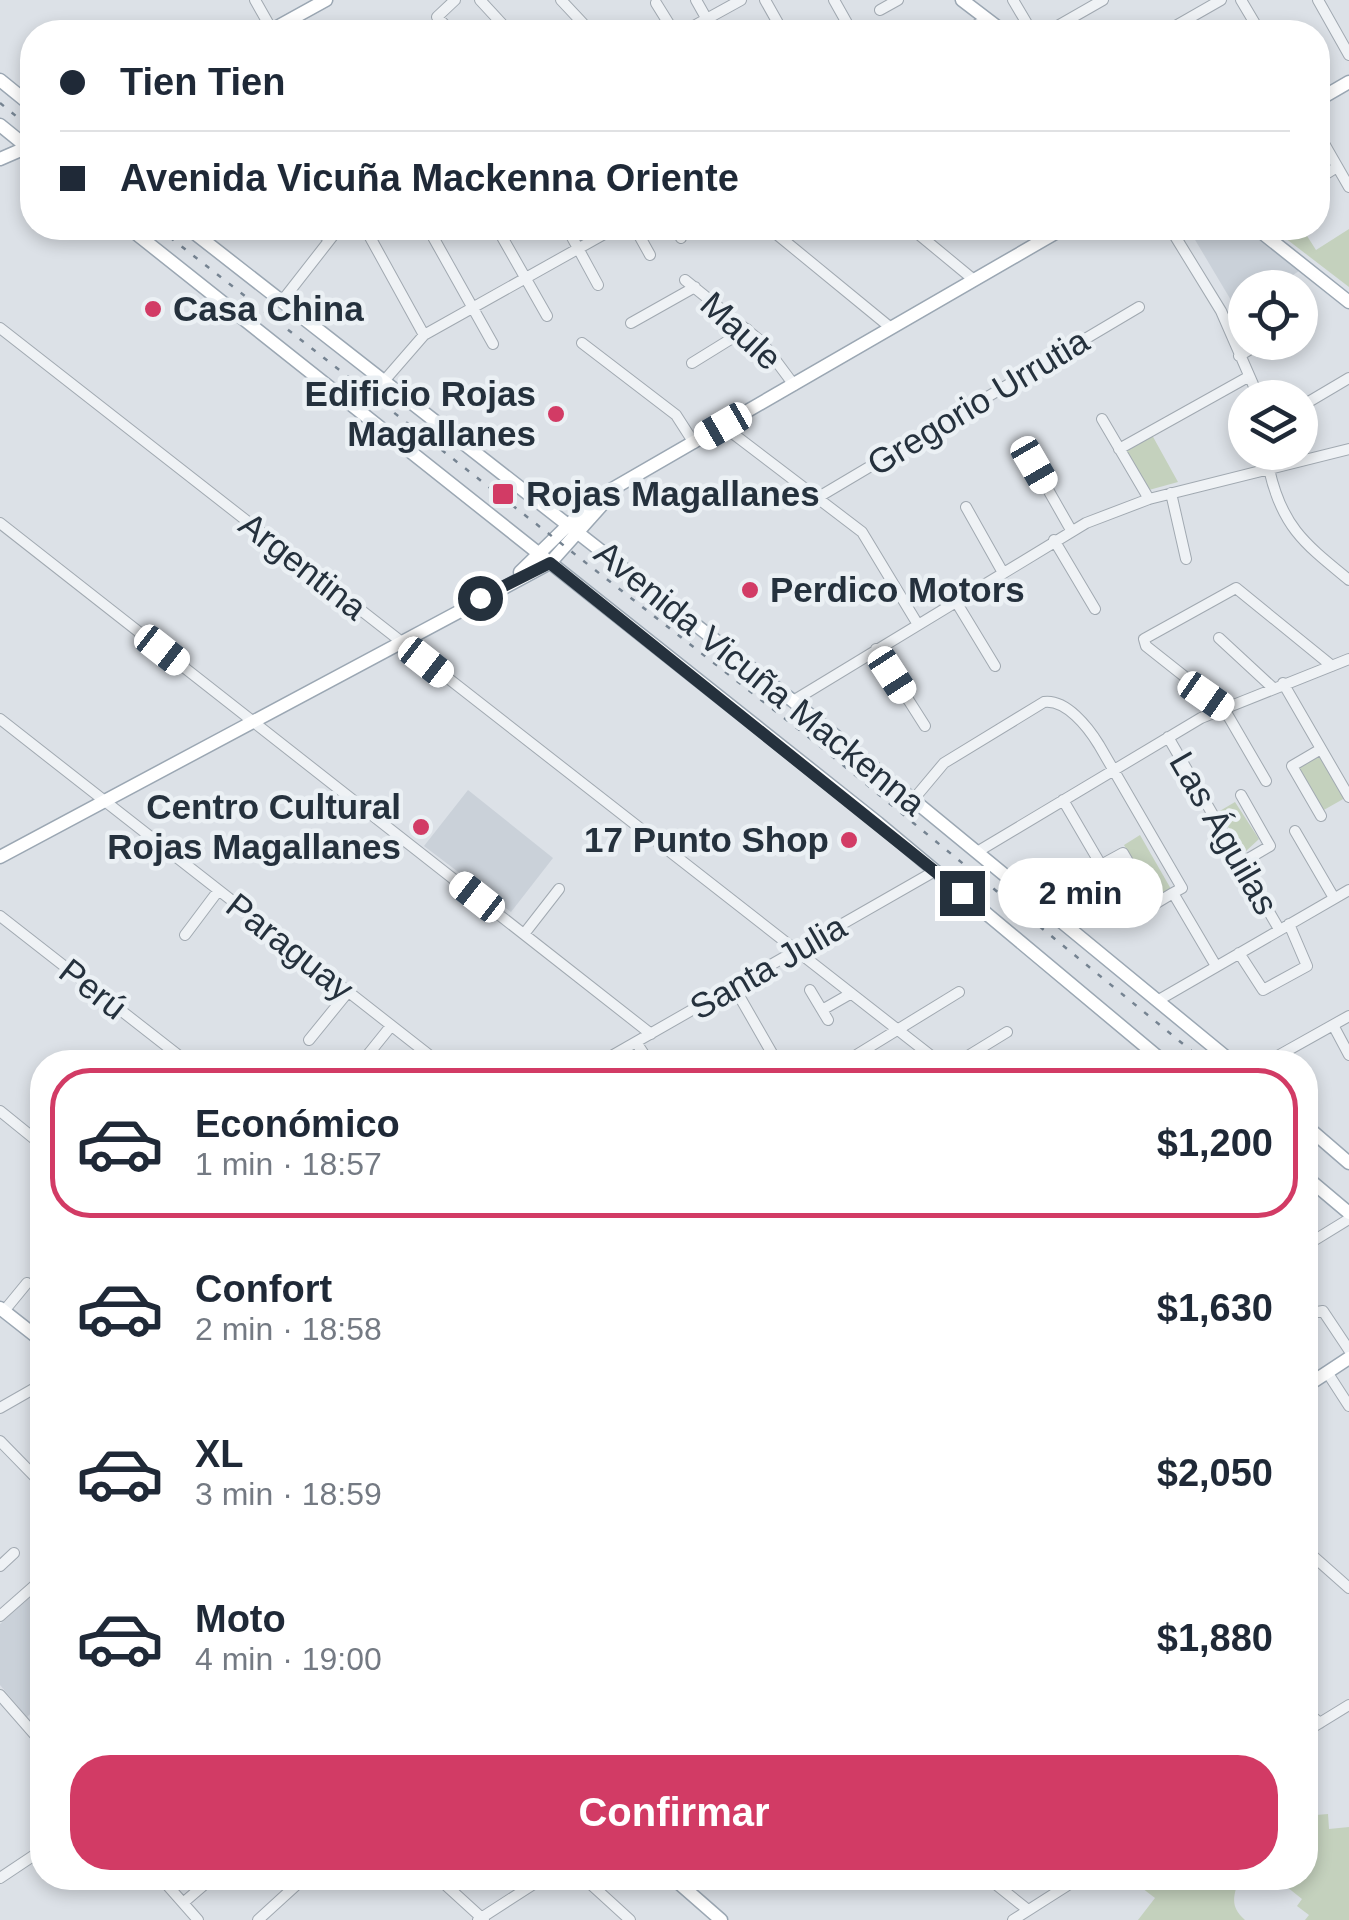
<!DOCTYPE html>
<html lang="es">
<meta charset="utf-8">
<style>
:root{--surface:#fff;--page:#f6f6f7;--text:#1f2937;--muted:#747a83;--line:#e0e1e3;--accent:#d23b65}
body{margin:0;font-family:Arial,sans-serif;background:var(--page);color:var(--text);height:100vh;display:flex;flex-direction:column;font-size:38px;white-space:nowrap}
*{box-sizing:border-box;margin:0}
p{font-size:32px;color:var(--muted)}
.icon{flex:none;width:55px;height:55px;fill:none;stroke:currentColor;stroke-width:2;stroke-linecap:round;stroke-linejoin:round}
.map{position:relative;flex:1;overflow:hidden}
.side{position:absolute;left:30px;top:1050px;width:1288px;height:840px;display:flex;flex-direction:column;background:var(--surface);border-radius:40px;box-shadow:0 5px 15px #0003}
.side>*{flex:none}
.top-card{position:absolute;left:20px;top:20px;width:1310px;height:220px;border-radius:40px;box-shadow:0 5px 15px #0003;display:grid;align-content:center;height:220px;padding:0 40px;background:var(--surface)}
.controls{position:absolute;left:1228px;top:270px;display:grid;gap:20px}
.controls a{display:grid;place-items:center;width:90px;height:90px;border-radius:50%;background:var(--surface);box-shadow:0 5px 15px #0003;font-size:50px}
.end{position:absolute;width:45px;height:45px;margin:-22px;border:12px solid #25313d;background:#fff;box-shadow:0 0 0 5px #fff}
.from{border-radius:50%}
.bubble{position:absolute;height:70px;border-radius:35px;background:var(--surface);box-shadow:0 5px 15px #0003;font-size:32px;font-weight:800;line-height:70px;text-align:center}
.car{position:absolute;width:30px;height:60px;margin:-30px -15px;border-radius:12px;box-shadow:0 0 8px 2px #0007;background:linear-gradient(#fff 24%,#345 0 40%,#fff 0 76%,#345 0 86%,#fff 0)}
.top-card b{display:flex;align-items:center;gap:35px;height:95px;font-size:38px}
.top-card b+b{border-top:2px solid var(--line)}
.top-card i{width:25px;height:25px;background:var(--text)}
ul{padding:18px 0 0;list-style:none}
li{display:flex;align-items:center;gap:30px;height:150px;margin:0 20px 15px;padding:0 20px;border:5px solid transparent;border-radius:40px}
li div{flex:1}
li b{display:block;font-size:38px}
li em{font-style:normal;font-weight:800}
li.on{border-color:var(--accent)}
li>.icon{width:90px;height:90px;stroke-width:1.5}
.primary-button{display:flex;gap:20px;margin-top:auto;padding:20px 40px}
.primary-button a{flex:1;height:115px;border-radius:40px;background:var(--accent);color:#fff;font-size:40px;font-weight:800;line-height:115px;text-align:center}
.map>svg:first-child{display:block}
</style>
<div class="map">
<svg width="1349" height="1920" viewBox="0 0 1349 1920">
<rect width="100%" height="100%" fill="#dce1e7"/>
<!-- built -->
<path fill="#cad1d9" d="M1188,228H1245L1299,271L1275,287L1245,288V307L1238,312Z
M468,790L553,858L511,912L424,846Z
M42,1587V1703L27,1717L0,1685V1624Z"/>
<!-- green -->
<path fill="#c4d1bd" d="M1272,228H1302L1316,250L1349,229V287Z
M1152,435L1178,482L1149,490L1126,452Z
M1319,752L1345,798L1322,811L1296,766Z
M1235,802L1259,839L1245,852L1218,812Z
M1140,835L1171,889L1155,898L1124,845Z
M1328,1814L1329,1829L1349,1827V1920H1305L1309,1915L1297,1906L1302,1899L1277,1879L1272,1884L1264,1878H1305V1824L1316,1815Z
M1129,1878H1239C1234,1896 1229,1906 1245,1920H1138L1155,1898Z"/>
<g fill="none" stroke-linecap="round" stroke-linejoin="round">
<defs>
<path id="minor" d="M255,0L272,30
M480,0L504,26L493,32
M561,0L591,32
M696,0L714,32
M765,0L783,32
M834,0L852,32
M1013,0L1032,32
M1241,0L1260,32
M1318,0L1349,55
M656,3L674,32
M880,10L898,0
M452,32L437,17L455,0
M683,32L741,0
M964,32L987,19
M1047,32L1103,0
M1165,32L1221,0
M1318,133L1349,187
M1318,179L1337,167
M314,228L329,239
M365,228L424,335
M428,228L493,344
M497,228L547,316
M567,228L598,285
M635,228L650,255
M676,228L681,238
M769,228L891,328
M911,228L974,280
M1170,228L1221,311L1259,398
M685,280L762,342L794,385
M282,301L339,228
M631,323L695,287
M0,328L939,1062
M582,343L676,415L694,443
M1239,356L1262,342
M692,363L747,329
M384,381L424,335L615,228
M1300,407L1349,378
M1102,419L1149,499
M723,426L862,532L917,623
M1119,449L1248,377
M1034,465L1071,530
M1269,469C1282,527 1305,544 1349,580
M1171,493L1186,559
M817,498L1139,307
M966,507L1002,571
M0,523L651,1034
M1054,540L1095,609
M955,600L995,666
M1219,638L1272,687
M876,649L925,726
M1283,683L1349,797
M793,701L1086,523L1149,499L1349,449
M0,719L438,1062
M1168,737L1279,929
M1266,781L1223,707L1146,646L1144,639L1236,588L1332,666
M913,800L944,763L1044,702C1066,699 1088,727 1099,745L1182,888L1173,893L1216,966
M1063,800L1101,865L1123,853L1153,905L1173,893
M1321,816L1292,766L1321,749
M1295,831L1334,898
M977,852L1201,718L1349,659
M1241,863L1270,846L1241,795
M0,916L187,1062
M524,934L559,889
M185,935L218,891
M1239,953L1263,990L1307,966L1289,924
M734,987L777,1062
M810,990L828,1020
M1157,1001L1349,890
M822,1010L850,994
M1333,1025L1349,1055
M309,1040L348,992
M636,1042L649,1062
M362,1062L391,1026
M601,1062L935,871
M845,1062L959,992
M958,1062L1007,1032
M1267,1062L1349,1016
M0,1111L42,1145
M1305,1246L1349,1219
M4,1311L27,1283
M1305,1314L1323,1311L1349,1350
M1327,1372L1349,1406
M0,1408L42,1384
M0,1441L42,1484
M1305,1441L1307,1443
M1305,1549L1349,1588
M0,1566L14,1553
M0,1616L42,1579
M0,1695L42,1743
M1305,1711L1320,1723
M1305,1732L1349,1705
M0,1878L42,1850
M161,1878L198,1920
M438,1878L484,1920
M584,1878L630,1920
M988,1878L1028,1910
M891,1883L900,1878
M183,1903L212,1878
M258,1920L304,1878
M478,1920L543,1878
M1013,1920L1079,1878"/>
<path id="major" d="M962,0L1004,32
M268,32L326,0
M0,80L32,106
M1318,100L1349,82
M0,125L32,151
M0,159L30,146
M129,228L878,823L1164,1062
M188,228L793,701L1232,1062
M1256,228L1349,302
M520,572L595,499L1064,228
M0,857L550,563L618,487
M1305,1125L1349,1163
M1305,1176L1349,1213
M0,1308L42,1341
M1305,1387L1349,1358
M673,1878L721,1920"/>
</defs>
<!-- minor casing -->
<use href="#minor" stroke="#a1a9b1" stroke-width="12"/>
<!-- major casing -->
<use href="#major" stroke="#9ba7b3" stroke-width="15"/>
<!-- minor -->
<use href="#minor" stroke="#eff2f5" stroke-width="10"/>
<!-- major -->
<use href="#major" stroke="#fff" stroke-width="12"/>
<!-- rail -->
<path stroke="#758391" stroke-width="2.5" stroke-dasharray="5 10" stroke-linecap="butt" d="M0,103L32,129
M158,228L811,739L1205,1062"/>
</g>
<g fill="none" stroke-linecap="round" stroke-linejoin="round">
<!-- route -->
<path stroke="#25313d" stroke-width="12" d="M480,598L550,563L962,893"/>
</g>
<!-- markers -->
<g fill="#d23b65" stroke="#ebf0f4" stroke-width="4">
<circle cx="153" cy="309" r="10"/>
<circle cx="556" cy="414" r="10"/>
<rect x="491" y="482" width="24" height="24" rx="5"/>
<circle cx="750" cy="590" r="10"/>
<circle cx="421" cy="827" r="10"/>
<circle cx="849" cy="840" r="10"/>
</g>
<g text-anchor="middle" stroke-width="9" stroke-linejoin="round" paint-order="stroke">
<!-- poi labels -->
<g font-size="35" font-weight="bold" fill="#25313d" stroke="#ebf0f4" text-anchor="start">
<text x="173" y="321">Casa China</text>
<text x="536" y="406" text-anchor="end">Edificio Rojas<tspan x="536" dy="40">Magallanes</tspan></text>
<text x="526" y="506">Rojas Magallanes</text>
<text x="770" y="602">Perdico Motors</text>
<text x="401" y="819" text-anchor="end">Centro Cultural<tspan x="401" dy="40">Rojas Magallanes</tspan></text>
<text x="829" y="852" text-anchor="end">17 Punto Shop</text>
</g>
<!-- street labels -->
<g font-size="35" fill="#25313d" stroke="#ebf0f4">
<text transform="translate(741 331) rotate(43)" y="12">Maule</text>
<text transform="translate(978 402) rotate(-31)" y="12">Gregorio Urrutia</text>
<text transform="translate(303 566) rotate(38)" y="12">Argentina</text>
<text transform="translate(760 678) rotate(39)" y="12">Avenida Vicuña Mackenna</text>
<text transform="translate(1224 833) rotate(60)" y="12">Las Águilas</text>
<text transform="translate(290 947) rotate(38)" y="12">Paraguay</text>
<text transform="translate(768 967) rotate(-30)" y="12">Santa Julia</text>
<text transform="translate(93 989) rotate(38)" y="12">Perú</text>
</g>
</g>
</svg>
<div class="controls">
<a><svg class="icon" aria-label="locate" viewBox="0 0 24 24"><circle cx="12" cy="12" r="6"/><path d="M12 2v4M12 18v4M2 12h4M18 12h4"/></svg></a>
<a><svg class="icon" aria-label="layers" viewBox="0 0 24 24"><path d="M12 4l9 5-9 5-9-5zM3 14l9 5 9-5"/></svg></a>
</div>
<i class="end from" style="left:480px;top:598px"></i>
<i class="end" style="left:962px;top:893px"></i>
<div class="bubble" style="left:998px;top:858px;width:165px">2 min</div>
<i class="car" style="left:723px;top:426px;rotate:240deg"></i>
<i class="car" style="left:1034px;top:465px;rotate:150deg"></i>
<i class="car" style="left:162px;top:650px;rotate:128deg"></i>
<i class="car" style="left:426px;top:662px;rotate:128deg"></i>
<i class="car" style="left:892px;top:675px;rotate:147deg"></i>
<i class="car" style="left:1206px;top:696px;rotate:125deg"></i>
<i class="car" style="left:477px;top:897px;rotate:308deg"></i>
<div class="top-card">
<b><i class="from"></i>Tien Tien</b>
<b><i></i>Avenida Vicuña Mackenna Oriente</b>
</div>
<section class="side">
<ul>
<li class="on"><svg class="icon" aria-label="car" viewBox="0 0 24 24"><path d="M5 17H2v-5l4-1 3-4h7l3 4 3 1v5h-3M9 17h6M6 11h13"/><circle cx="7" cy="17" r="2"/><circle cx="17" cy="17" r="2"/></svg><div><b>Económico</b><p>1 min · 18:57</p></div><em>$1,200</em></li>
<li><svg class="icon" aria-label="car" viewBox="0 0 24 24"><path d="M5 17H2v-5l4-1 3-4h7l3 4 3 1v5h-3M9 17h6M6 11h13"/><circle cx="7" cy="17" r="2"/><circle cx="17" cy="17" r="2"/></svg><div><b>Confort</b><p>2 min · 18:58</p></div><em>$1,630</em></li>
<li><svg class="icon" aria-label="car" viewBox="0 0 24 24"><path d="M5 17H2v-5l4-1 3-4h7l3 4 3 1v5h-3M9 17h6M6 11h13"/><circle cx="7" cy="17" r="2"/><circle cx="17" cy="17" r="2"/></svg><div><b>XL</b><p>3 min · 18:59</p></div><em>$2,050</em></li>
<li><svg class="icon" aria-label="car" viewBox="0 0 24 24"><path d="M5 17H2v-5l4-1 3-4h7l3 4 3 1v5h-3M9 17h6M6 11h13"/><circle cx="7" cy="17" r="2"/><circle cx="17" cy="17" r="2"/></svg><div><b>Moto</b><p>4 min · 19:00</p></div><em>$1,880</em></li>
</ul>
<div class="primary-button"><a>Confirmar</a></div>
</section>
</div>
